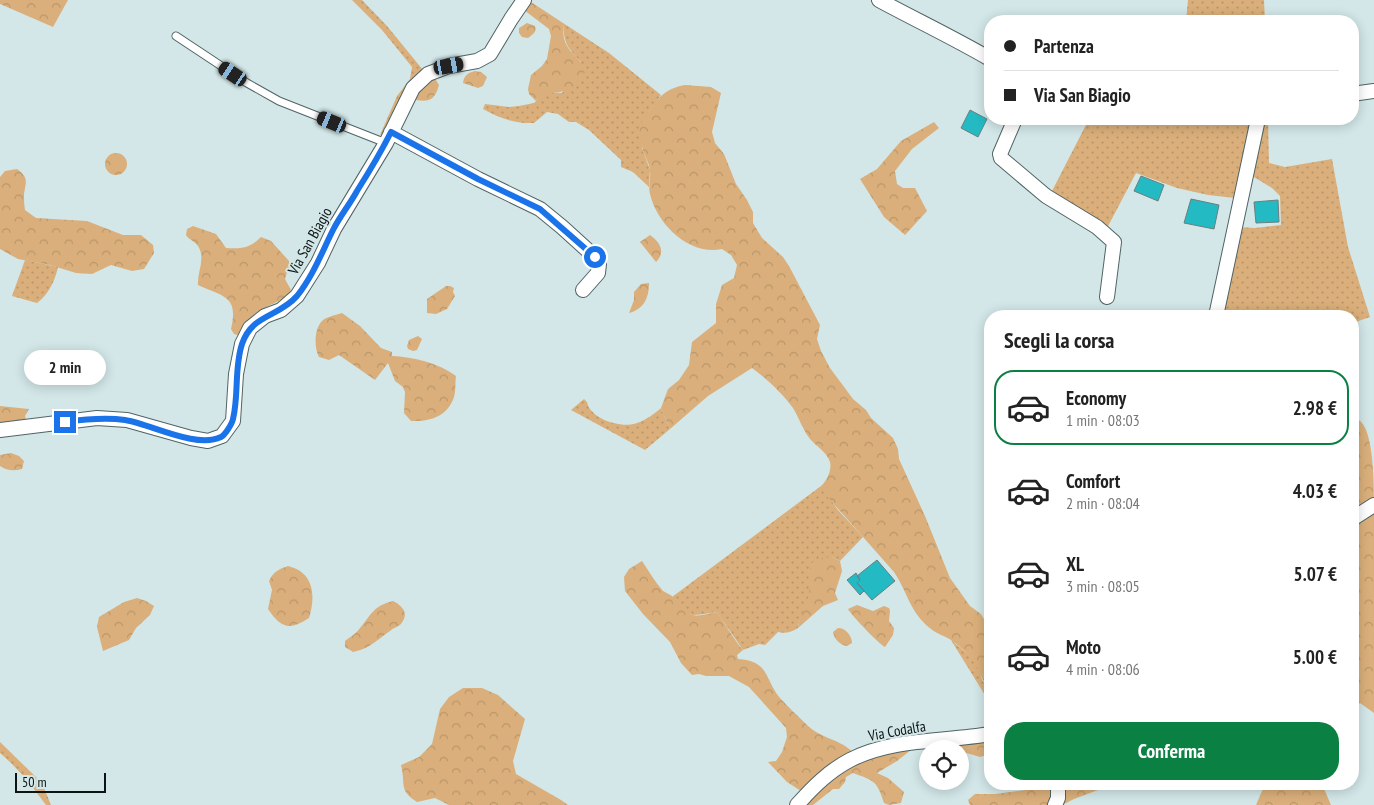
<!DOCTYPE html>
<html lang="it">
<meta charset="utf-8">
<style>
:root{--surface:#fff;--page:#f6f6f6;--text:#222;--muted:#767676;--line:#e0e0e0;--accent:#0b8043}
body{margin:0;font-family:"PT Sans Narrow",sans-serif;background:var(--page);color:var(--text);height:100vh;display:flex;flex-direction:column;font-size:19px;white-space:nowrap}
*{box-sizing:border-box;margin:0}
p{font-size:16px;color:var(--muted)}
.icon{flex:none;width:28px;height:28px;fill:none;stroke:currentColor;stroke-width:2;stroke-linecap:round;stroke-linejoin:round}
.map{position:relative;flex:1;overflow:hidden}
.panel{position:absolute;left:984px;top:310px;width:375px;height:480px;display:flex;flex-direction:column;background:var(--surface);border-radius:20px;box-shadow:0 2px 12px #0003}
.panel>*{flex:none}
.guide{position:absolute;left:984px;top:15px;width:375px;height:110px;border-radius:20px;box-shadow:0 2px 12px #0003;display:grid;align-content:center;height:110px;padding:0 20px;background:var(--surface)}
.tools{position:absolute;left:919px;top:740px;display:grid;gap:10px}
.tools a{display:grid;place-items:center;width:50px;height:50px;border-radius:50%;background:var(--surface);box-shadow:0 2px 12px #0003;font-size:25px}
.scale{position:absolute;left:15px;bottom:12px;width:91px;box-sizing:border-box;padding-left:5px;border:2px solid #0d1414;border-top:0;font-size:14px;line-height:18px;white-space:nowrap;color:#0d1414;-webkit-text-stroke:4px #d3e7e8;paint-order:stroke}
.end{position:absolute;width:22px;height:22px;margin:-11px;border:6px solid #1a73e8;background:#fff;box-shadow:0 0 0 2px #fff}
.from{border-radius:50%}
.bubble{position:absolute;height:35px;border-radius:18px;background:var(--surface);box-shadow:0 2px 12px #0003;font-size:16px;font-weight:600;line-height:35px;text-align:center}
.car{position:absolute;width:15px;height:30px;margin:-15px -8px;border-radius:6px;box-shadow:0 0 4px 1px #0007;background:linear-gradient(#222 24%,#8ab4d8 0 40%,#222 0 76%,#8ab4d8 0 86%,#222 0)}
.guide b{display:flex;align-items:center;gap:18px;height:48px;font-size:19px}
.guide b+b{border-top:1px solid var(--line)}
.guide i{width:12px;height:12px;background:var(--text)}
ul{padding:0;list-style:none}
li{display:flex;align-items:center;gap:15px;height:75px;margin:0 10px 8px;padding:0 10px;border:2px solid transparent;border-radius:20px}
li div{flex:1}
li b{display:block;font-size:19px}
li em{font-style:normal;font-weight:600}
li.selected{border-color:var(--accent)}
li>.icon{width:45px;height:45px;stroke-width:1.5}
h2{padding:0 20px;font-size:22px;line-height:60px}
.cta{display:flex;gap:10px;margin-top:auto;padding:10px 20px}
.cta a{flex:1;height:58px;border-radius:20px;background:var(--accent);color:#fff;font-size:20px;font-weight:600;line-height:58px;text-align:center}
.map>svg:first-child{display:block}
</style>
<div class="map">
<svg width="1374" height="805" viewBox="0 0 1374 805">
<defs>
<pattern id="grass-dots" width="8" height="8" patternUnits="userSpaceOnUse" patternTransform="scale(1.25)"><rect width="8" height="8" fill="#daaf7b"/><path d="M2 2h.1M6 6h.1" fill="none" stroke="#ba9669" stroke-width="1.8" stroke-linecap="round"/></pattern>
<pattern id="forest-crowns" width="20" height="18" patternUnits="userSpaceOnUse" patternTransform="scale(1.25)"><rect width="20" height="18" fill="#daaf7b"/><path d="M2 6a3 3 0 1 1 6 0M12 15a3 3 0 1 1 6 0" fill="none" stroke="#ba9669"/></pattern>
</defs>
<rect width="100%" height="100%" fill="#d3e7e8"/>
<!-- grass -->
<path fill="url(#grass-dots)" d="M352,0H362L387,26L423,70L388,132L380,135L397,96L410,79L412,67L382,30Z
M1188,0H1264L1265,21H1186Z
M563,23L609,53L661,95L649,112L642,148L650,170L649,187L633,172L621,167V160L589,130L576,122H569L558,114L547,112L534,123C515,124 499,118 483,109L485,104L509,107L519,106L534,103L540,97L550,92L562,93L581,62C567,47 564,44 563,23Z
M1089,119H1157L1203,125L1231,122L1235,119H1252L1235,198L1208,195L1177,188L1136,173L1106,230L1052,191Z
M1259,119H1268L1269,163L1285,167L1332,159L1348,247L1370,317L1353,323L1352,316H1220L1239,227L1255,228L1281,225L1280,196L1272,188L1249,174Z
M25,260L58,267C55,281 48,295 37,303L12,296Z
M584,399L587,402C590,419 622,429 637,423C646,420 654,414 661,408L670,429L645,450L571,410Z
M821,486L838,510L863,537L840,561L832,557L809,569C810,579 811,591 808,601C806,611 799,617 798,628C792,632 785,634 778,632L765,645L759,644L743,650L717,612C693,615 686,621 672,597Z
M951,640L970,656L979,667L982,680L990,691V701L983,692Z
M0,742L42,783L51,805H46C32,786 18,768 0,753Z"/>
<!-- forest -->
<path fill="url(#forest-crowns)" d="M0,0H68L53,27L0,4Z
M528,0L563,23C563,30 563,38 566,44C572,56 580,56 585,72C569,103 553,84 536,101L529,94L528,89L531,75L542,66L547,59L551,36L549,29L524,10Z
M527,23L535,26C537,32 533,34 528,38L522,37L519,33V28Z
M475,71L481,72L487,77L483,86L478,88L463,83C464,75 468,73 475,71Z
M434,77L439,85C434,103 427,102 410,99Z
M685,85L711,87L721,93L712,132L715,143L724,154L736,184L747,200L753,212V223L762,238L783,257L789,266L820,325L817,339L821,351L830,368L853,399L866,410L871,418L893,438L898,449L899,459L925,516L950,578L970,606L981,614L990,630V691C981,681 980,668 971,658C966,652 958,645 951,640C945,636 937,634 931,629C910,613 908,593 894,572L825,494L821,486C827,481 832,470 830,462C827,452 816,446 810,439C803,430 799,418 793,408C783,394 766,378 752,368L708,396L670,429L661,408L668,389L679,380L689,365L692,342L716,323V304L722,285L734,278L737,265L731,255L722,249C689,256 657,224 650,194C648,187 651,179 650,171C650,163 643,155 642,146C641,141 639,132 640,127C640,124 644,120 646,117C656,100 663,89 685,85Z
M1157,119H1235C1217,131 1177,121 1157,119Z
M934,122L939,128L912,149L895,171L897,184L903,188H915L927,211L905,235L884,217L860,179L877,169L901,141Z
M105 164a11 11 0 1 1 22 0a11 11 0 1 1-22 0Z
M17,169C29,178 26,181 24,194C24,199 24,205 25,210L36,218L87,221L123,235H141L153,245L154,253L144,269L132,271L111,265L92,274L76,273L50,265L18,259L0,249V177L5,171Z
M193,226L216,234L226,248C242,249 250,248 261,237L271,241L289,261V266L285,279L291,290C282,304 265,304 254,315C248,321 244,328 241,336L234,334L231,329C239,295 223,297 198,285C197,272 206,259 198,246C195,241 189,240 186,235L187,229Z
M650,235C660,242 666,252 656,262L640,242Z
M649,283C649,298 644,309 629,313L634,300V292L641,284Z
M446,286H450L454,288L453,292L455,296L447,309L436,314L427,313V299Z
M342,313L360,326L381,348L392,352V356C413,357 439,363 456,376C455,382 456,391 454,397C448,416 430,422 411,421L404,413L405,392L403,387L395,381L388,363L375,380L339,355L329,360L319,357C314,348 314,329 322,321C326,317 336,315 342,313Z
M418,336L422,339L417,350L413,351L408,349L407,346L409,340Z
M0,406L29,409L25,416L27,423L0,426Z
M1355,419C1374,420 1374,484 1374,502L1353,515L1352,466C1355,461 1353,429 1353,421Z
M11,453L19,456L24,461L22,469C14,471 7,471 0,466V455Z
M1374,509V713L1360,703L1353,706V522Z
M832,557L840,561L842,571L835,593L838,600L823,606L798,628C799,615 808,606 809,594C810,585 806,569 813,562C817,557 826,558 832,557Z
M642,561C649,571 655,582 663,591C666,593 670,594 673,597C680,605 682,613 693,615C701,617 709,613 717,612C726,624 733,639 743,650L737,655L738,659C770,661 764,679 780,698C788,707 797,715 805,723C819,739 843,739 854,754L801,791L787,782L768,762L776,761L782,752L787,737L786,728L749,687L729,676H706L699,674L692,675L681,663L670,642L643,614L625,591L624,577L629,569Z
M288,566C314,572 316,596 309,618C289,631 281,628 268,609L272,590L269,581C273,572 279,569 288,566Z
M137,598L146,601L154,606L150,615L136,628L129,640L103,651L97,627L99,617L124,602Z
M393,601C403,606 410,614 400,625C397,627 393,628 390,631C377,640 369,649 353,652L345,647V641C350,637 357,633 360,628C372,614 373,606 393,601Z
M857,605L873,611L884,606L889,608L890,611L889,621L894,628L893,635L885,647C880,645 851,615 848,609Z
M838,628C846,628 852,636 852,643L847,646C840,645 834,639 833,632Z
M463,688H482L498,695L525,719L513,761L516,774L561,800L568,805H449L435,798L417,802C398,790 406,784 401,765L419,757L432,744L440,709L449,697Z
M990,736V754L980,757L960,751V749H950L939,743Z
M916,746L897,761L877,773L888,778L904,792L901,803L889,805L884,803C877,781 875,781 853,773L846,777L845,782L839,789H833L813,805H800L860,758Z
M1026,784H1114L1074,799L1062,805H970L968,800L975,794H995L1025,790Z
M1265,784H1322L1331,805H1256Z"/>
<!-- building -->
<path fill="#23bac3" stroke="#6c7e7f" d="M970,110L987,119L978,137L961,128Z
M1141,176L1164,185L1158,201L1134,191Z
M1191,199L1219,205L1214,229L1184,223Z
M1278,200L1279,222L1256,223L1254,202Z
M877,560L895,581L872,600L857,583L860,580L857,576Z
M856,573L860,580L857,583L864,591L860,595L847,580Z"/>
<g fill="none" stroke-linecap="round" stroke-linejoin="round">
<defs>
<path id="service" d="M176,36L247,83L279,101L386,143"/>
<path id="minor" d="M879,0C916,20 954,38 990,59
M1352,94L1374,91
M1015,119L1000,154L1001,158L1046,196L1097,227L1114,242L1107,297
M391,132L478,179L540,209L562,227L595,257L599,264L598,273L583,290
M1216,316L1258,119
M0,430L97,418L127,420L191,438L208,441L222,436L233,421L236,374L242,344L250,328L265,316L281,310L297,296L318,263L334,229L386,143L413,88L428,74L449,66L477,61L490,54L511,19L524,0
M1352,519L1374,505
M797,805C813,787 829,771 850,760C892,738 944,742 990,734
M1055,805L1058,798V784"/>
</defs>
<!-- service casing -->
<use href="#service" stroke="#516364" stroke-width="9"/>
<!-- minor casing -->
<use href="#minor" stroke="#516364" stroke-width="16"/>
<!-- service -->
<use href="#service" stroke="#fff" stroke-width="7"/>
<!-- minor -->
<use href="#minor" stroke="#fff" stroke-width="14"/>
</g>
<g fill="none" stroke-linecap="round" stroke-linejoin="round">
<!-- route -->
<path stroke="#1a73e8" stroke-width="6" d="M65,422C86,419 105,417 125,420C151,424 196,449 221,437C225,435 232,424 233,419C239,395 234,368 242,344C252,314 279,317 297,296C313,276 322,252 333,230C340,216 350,204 357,191C369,172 381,152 391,132L478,179L540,209L595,257"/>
</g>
<g text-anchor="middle" stroke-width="4" stroke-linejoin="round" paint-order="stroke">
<!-- street labels -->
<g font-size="15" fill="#0d1414" stroke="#d3e7e8">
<text transform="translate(310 241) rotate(-61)" y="5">Via San Biagio</text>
<text transform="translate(897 731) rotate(-10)" y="5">Via Codalfa</text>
</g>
</g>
</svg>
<div class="tools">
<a><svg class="icon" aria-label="locate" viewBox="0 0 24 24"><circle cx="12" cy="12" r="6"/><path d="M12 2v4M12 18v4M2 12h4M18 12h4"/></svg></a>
</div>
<div class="scale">50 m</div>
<i class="end from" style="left:595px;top:257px"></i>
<i class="end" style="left:65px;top:422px"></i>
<div class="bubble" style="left:24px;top:350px;width:82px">2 min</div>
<i class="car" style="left:449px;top:66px;rotate:80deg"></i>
<i class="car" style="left:233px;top:74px;rotate:304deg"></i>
<i class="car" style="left:332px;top:122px;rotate:292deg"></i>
<div class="guide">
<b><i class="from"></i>Partenza</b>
<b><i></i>Via San Biagio</b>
</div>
<section class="panel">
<h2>Scegli la corsa</h2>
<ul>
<li class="selected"><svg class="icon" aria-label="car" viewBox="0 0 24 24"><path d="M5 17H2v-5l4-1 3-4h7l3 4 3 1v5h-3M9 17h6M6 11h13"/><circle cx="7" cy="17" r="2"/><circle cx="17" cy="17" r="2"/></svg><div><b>Economy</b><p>1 min · 08:03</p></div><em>2.98 €</em></li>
<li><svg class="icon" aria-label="car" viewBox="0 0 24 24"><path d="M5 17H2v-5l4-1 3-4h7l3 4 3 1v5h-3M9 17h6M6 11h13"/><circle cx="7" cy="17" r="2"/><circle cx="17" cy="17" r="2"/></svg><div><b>Comfort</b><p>2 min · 08:04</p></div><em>4.03 €</em></li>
<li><svg class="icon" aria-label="car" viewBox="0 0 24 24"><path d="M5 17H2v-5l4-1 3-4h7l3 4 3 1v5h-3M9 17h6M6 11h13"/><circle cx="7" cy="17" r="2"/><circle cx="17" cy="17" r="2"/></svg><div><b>XL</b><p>3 min · 08:05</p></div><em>5.07 €</em></li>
<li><svg class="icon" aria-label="car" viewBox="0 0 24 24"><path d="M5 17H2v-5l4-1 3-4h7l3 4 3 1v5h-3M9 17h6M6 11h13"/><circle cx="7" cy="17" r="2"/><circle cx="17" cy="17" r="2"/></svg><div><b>Moto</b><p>4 min · 08:06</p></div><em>5.00 €</em></li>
</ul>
<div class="cta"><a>Conferma</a></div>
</section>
</div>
